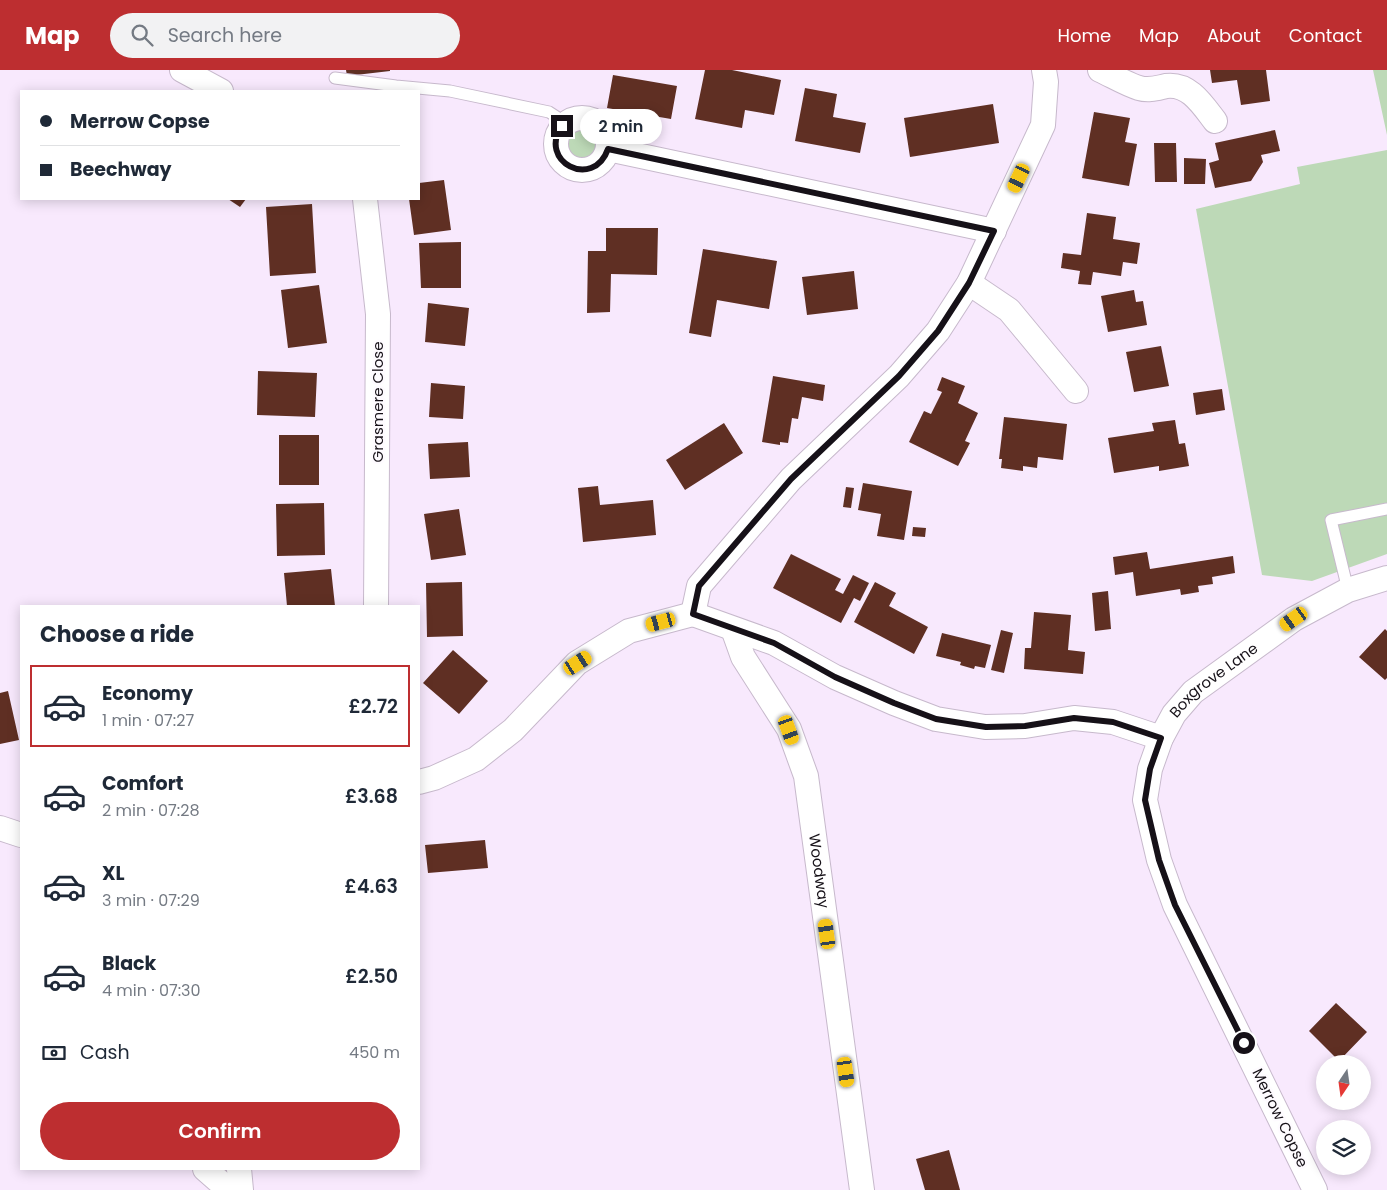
<!DOCTYPE html>
<meta charset="utf-8">
<style>
:root{--surface:#fff;--page:#f2f2f3;--text:#1f2937;--muted:#747a83;--line:#e0e1e3;--accent:#bd2e30}
body{margin:0;font-family:Poppins,sans-serif;background:var(--page);color:var(--text);height:100vh;display:flex;flex-direction:column;font-size:19px;white-space:nowrap}
*{box-sizing:border-box;margin:0}
p{font-size:16px;color:var(--muted)}
.icon{flex:none;width:28px;height:28px;fill:none;stroke:currentColor;stroke-width:2;stroke-linecap:round;stroke-linejoin:round}
.map{position:relative;flex:1;overflow:hidden}
.sheet{position:absolute;left:20px;top:535px;width:400px;height:565px;display:flex;flex-direction:column;background:var(--surface);border-radius:0px;box-shadow:0 2px 12px #0003}
.sheet>*{flex:none}
.guide{position:absolute;left:20px;top:20px;width:400px;height:110px;border-radius:0px;box-shadow:0 2px 12px #0003;display:grid;align-content:center;height:110px;padding:0 20px;background:var(--surface)}
.needle{width:32px;rotate:193deg}
.buttons{position:absolute;left:1316px;top:985px;display:grid;gap:10px}
.buttons a{display:grid;place-items:center;width:55px;height:55px;border-radius:50%;background:var(--surface);box-shadow:0 2px 12px #0003;font-size:25px}
.end{position:absolute;width:22px;height:22px;margin:-11px;border:6px solid #161118;background:#fff;box-shadow:0 0 0 2px #fff}
.from{border-radius:50%}
.bubble{position:absolute;height:35px;border-radius:18px;background:var(--surface);box-shadow:0 2px 12px #0003;font-size:16px;font-weight:600;line-height:35px;text-align:center}
.car{position:absolute;width:15px;height:30px;margin:-15px -8px;border-radius:6px;box-shadow:0 0 4px 1px #0007;background:linear-gradient(#f5c518 24%,#345 0 40%,#f5c518 0 76%,#345 0 86%,#f5c518 0)}
.guide b{display:flex;align-items:center;gap:18px;height:48px;font-size:19px}
.guide b+b{border-top:1px solid var(--line)}
.guide i{width:12px;height:12px;background:var(--text)}
ul{padding:0;list-style:none}
li{display:flex;align-items:center;gap:15px;height:82px;margin:0 10px 8px;padding:0 10px;border:2px solid transparent;border-radius:0px}
li div{flex:1}
li b{display:block;font-size:19px}
li em{font-style:normal;font-weight:600}
li.selected{border-color:var(--accent)}
li>.icon{width:45px;height:45px;stroke-width:1.5}
h2{padding:0 20px;font-size:22px;line-height:60px}
.pay{display:flex;align-items:center;gap:12px;height:55px;padding:0 20px;font-size:19px}
.pay p{margin-inline-start:auto}
.primary-button{display:flex;gap:10px;margin-top:auto;padding:10px 20px}
.primary-button a{flex:1;height:58px;border-radius:30px;background:var(--accent);color:#fff;font-size:20px;font-weight:600;line-height:58px;text-align:center}
header{display:flex;align-items:center;gap:30px;box-sizing:border-box;height:70px;padding:0 25px;background:var(--accent);color:#fff}
header strong{font-size:24px}
nav{display:flex;gap:28px;margin-inline-start:auto;font-size:18px}
.search{width:350px;height:45px;background:var(--page);display:flex;align-items:center;gap:12px;box-sizing:border-box;padding:0 18px;border-radius:28px;color:var(--muted);font-size:19px}
.map>svg:first-child{display:block}
</style>
<header>
<strong>Map</strong>
<div class="search"><svg class="icon" aria-label="search" viewBox="0 0 24 24"><circle cx="10" cy="10" r="6"/><path d="M15 15l6 6"/></svg>Search here</div>
<nav><a>Home</a><a>Map</a><a>About</a><a>Contact</a></nav>
</header>
<div class="map">
<svg width="1387" height="1120" viewBox="0 0 1387 1120">
<rect width="100%" height="100%" fill="#f8e9fd"/>
<!-- green -->
<path fill="#bdd9b7" d="M1373,0H1387V65Z
M564 74a17 17 0 1 1 34 0a17 17 0 1 1-34 0Z
M1387,80V484L1312,511L1262,505L1196,139L1300,114L1297,97Z"/>
<!-- building -->
<path fill="#5f2f23" d="M346,0H390V1L347,6Z
M705,0H732L781,10L774,45L745,40L742,58L695,49Z
M1210,0H1266L1270,31L1241,35L1237,10L1212,13Z
M613,5L677,16L671,49L607,38Z
M805,18L837,24L833,47L866,53L860,83L795,71Z
M993,34L999,73L910,87L904,48Z
M1094,42L1130,48L1125,72L1137,74L1129,116L1082,108Z
M1275,60L1280,81L1261,85L1263,92L1251,111L1215,118L1209,93L1219,90L1215,73Z
M1154,73H1176L1177,112H1155Z
M1184,88L1206,89L1205,114H1184Z
M444,110L451,160L414,165L409,129H419V113Z
M228,129H246L240,137Z
M312,134L316,203L270,206L266,137Z
M1087,143L1116,147L1113,169L1140,173L1137,194L1123,192L1121,206L1093,202L1091,215L1078,214L1080,201L1061,198L1063,183L1081,185Z
M606,158H658L657,205L611,204L610,242L587,243L588,181H606Z
M461,172V218H421L419,173Z
M703,179L777,191L769,239L717,230L711,267L689,263Z
M854,201L858,239L807,245L802,207Z
M319,215L327,273L288,278L281,220Z
M1134,220L1136,232L1143,231L1147,255L1108,262L1101,226Z
M428,233L469,238L465,276L425,272Z
M1161,276L1169,316L1134,322L1126,282Z
M258,301L317,303L315,347L257,345Z
M773,306L825,315L823,331L802,327L798,349L792,348L788,373L780,372V375L762,372Z
M942,307L965,316L958,333L978,343L965,371L970,373L958,396L909,372L924,341L931,344L942,322L937,320Z
M431,313L465,316L463,349L429,347Z
M1222,319L1225,340L1196,345L1193,323Z
M1004,347L1067,354L1063,390L1038,387L1037,398L1023,396V401L1001,398L1002,389H999Z
M1175,350L1179,374L1185,373L1189,396L1159,401V396L1114,403L1108,368L1154,361L1152,353Z
M724,353L743,383L685,420L666,390Z
M279,365H319V415H279Z
M468,372L470,407L430,409L428,374Z
M863,413L912,421L904,470L877,466L881,444L858,440Z
M598,416L600,435L653,430L656,465L583,472L578,418Z
M846,417L854,418L851,438L843,437Z
M324,433L325,485L277,486L276,434Z
M459,439L466,485L431,490L424,444Z
M913,457L926,458L925,467L912,466Z
M1147,482L1150,499L1233,486L1235,503L1212,507L1213,514L1198,516L1199,522L1181,525L1180,519L1136,526L1133,502L1115,505L1113,487Z
M791,484L841,509L835,520L843,524L853,505L869,513L860,531L854,528L841,553L773,518Z
M331,499L335,536H287L284,503Z
M462,512L463,566L427,567L426,513Z
M875,512L896,523L889,536L928,557L914,584L854,552Z
M1108,521L1111,559L1095,561L1092,523Z
M1034,542L1071,545L1068,580L1085,582L1083,604L1024,599L1025,578H1031Z
M1385,559L1387,561V608L1385,610L1359,587Z
M1001,560L1013,563L1004,603L991,600Z
M942,563L991,575L985,598L975,596L974,599L960,595L961,592L936,586Z
M453,580L488,611L459,644L423,613Z
M8,621L19,670L0,674V623Z
M485,770L488,798L428,803L425,775Z
M1336,933L1367,962L1339,991L1309,961Z
M949,1080L960,1120H925L916,1089Z"/>
<g fill="none" stroke-linecap="round" stroke-linejoin="round">
<defs>
<path id="lane" d="M335,8L396,16L450,21L549,42L566,53
M1348,520L1331,450L1387,439"/>
<g id="street">
<path d="M182,0L221,21"/>
<path d="M1100,0C1113,6 1126,14 1139,18C1149,21 1157,18 1166,16C1189,13 1202,34 1215,51"/>
<circle cx="582" cy="74" r="26"/>
<path d="M608,79L994,161"/>
<path d="M365,129L378,244L376,536"/>
<path d="M969,213L1009,240L1076,321"/>
<path d="M693,544L699,516L791,409L899,306L938,261L969,213L1043,55L1046,12L1044,0"/>
<path d="M693,544L774,573L835,607L894,633L936,649L985,657L1025,656L1074,648L1113,652L1161,668"/>
<path id="s1" d="M733,559L743,587L789,659L806,706L862,1120"/>
<path d="M419,712L434,708L476,689L513,660L577,593L629,561L693,544"/>
<path d="M0,758L21,765"/>
<path d="M205,1099L229,1120"/>
<path d="M239,1099L241,1120"/>
<path id="s2" d="M1315,1120L1175,835L1159,790L1145,730L1150,699L1161,668L1174,644L1193,622L1294,549L1348,520L1387,508"/>
</g>
</defs>
<!-- lane casing -->
<use href="#lane" stroke="#c7b9cc" stroke-width="13"/>
<!-- street casing -->
<use href="#street" stroke="#c7b9cc" stroke-width="26"/>
<!-- lane -->
<use href="#lane" stroke="#fff" stroke-width="11"/>
<!-- street -->
<use href="#street" stroke="#fff" stroke-width="24"/>
</g>
<g fill="none" stroke-linecap="round" stroke-linejoin="round">
<!-- route -->
<path stroke="#161118" stroke-width="6" d="M562,56C537,91 593,121 608,79L994,161L969,213L938,261L899,306L791,409L699,516L693,544L774,573L835,607L894,633L936,649L986,657L1025,656L1074,648L1113,652L1161,668L1150,699L1145,730L1159,790L1175,835L1244,973"/>
</g>
<g text-anchor="middle" stroke-width="5" stroke-linejoin="round" paint-order="stroke">
<!-- street labels -->
<g font-size="15" fill="#161118" stroke="#fefbff">
<text transform="translate(378 332) rotate(-90)" y="5">Grasmere Close</text>
<text dy="5" stroke="none"><textPath href="#s2" startOffset="571">Boxgrove Lane</textPath></text>
<text dy="5" stroke="none"><textPath href="#s1" startOffset="261">Woodway</textPath></text>
<text transform="translate(1280 1048) rotate(64)" y="5">Merrow Copse</text>
</g>
</g>
</svg>
<div class="buttons">
<a><svg class="needle" viewBox="-14 -14 28 28"><path d="M0-13l5 13h-10z" fill="#e53935"/><path d="M0 13l5-13h-10z" fill="#747a83"/></svg></a>
<a><svg class="icon" aria-label="layers" viewBox="0 0 24 24"><path d="M12 4l9 5-9 5-9-5zM3 14l9 5 9-5"/></svg></a>
</div>
<i class="end from" style="left:1244px;top:973px"></i>
<i class="end" style="left:562px;top:56px"></i>
<div class="bubble" style="left:580px;top:39px;width:82px">2 min</div>
<i class="car" style="left:1019px;top:108px;rotate:205deg"></i>
<i class="car" style="left:1294px;top:549px;rotate:235deg"></i>
<i class="car" style="left:661px;top:552px;rotate:255deg"></i>
<i class="car" style="left:578px;top:593px;rotate:57deg"></i>
<i class="car" style="left:789px;top:660px;rotate:160deg"></i>
<i class="car" style="left:827px;top:864px;rotate:352deg"></i>
<i class="car" style="left:846px;top:1002px;rotate:172deg"></i>
<div class="guide">
<b><i class="from"></i>Merrow Copse</b>
<b><i></i>Beechway</b>
</div>
<section class="sheet">
<h2>Choose a ride</h2>
<ul>
<li class="selected"><svg class="icon" aria-label="car" viewBox="0 0 24 24"><path d="M5 17H2v-5l4-1 3-4h7l3 4 3 1v5h-3M9 17h6M6 11h13"/><circle cx="7" cy="17" r="2"/><circle cx="17" cy="17" r="2"/></svg><div><b>Economy</b><p>1 min · 07:27</p></div><em>£2.72</em></li>
<li><svg class="icon" aria-label="car" viewBox="0 0 24 24"><path d="M5 17H2v-5l4-1 3-4h7l3 4 3 1v5h-3M9 17h6M6 11h13"/><circle cx="7" cy="17" r="2"/><circle cx="17" cy="17" r="2"/></svg><div><b>Comfort</b><p>2 min · 07:28</p></div><em>£3.68</em></li>
<li><svg class="icon" aria-label="car" viewBox="0 0 24 24"><path d="M5 17H2v-5l4-1 3-4h7l3 4 3 1v5h-3M9 17h6M6 11h13"/><circle cx="7" cy="17" r="2"/><circle cx="17" cy="17" r="2"/></svg><div><b>XL</b><p>3 min · 07:29</p></div><em>£4.63</em></li>
<li><svg class="icon" aria-label="car" viewBox="0 0 24 24"><path d="M5 17H2v-5l4-1 3-4h7l3 4 3 1v5h-3M9 17h6M6 11h13"/><circle cx="7" cy="17" r="2"/><circle cx="17" cy="17" r="2"/></svg><div><b>Black</b><p>4 min · 07:30</p></div><em>£2.50</em></li>
</ul>
<div class="pay"><svg class="icon" aria-label="cash" viewBox="0 0 24 24"><path d="M3 7h18v10H3z"/><circle cx="12" cy="12" r="2"/></svg>Cash<p>450 m</p></div>
<div class="primary-button"><a>Confirm</a></div>
</section>
</div>
